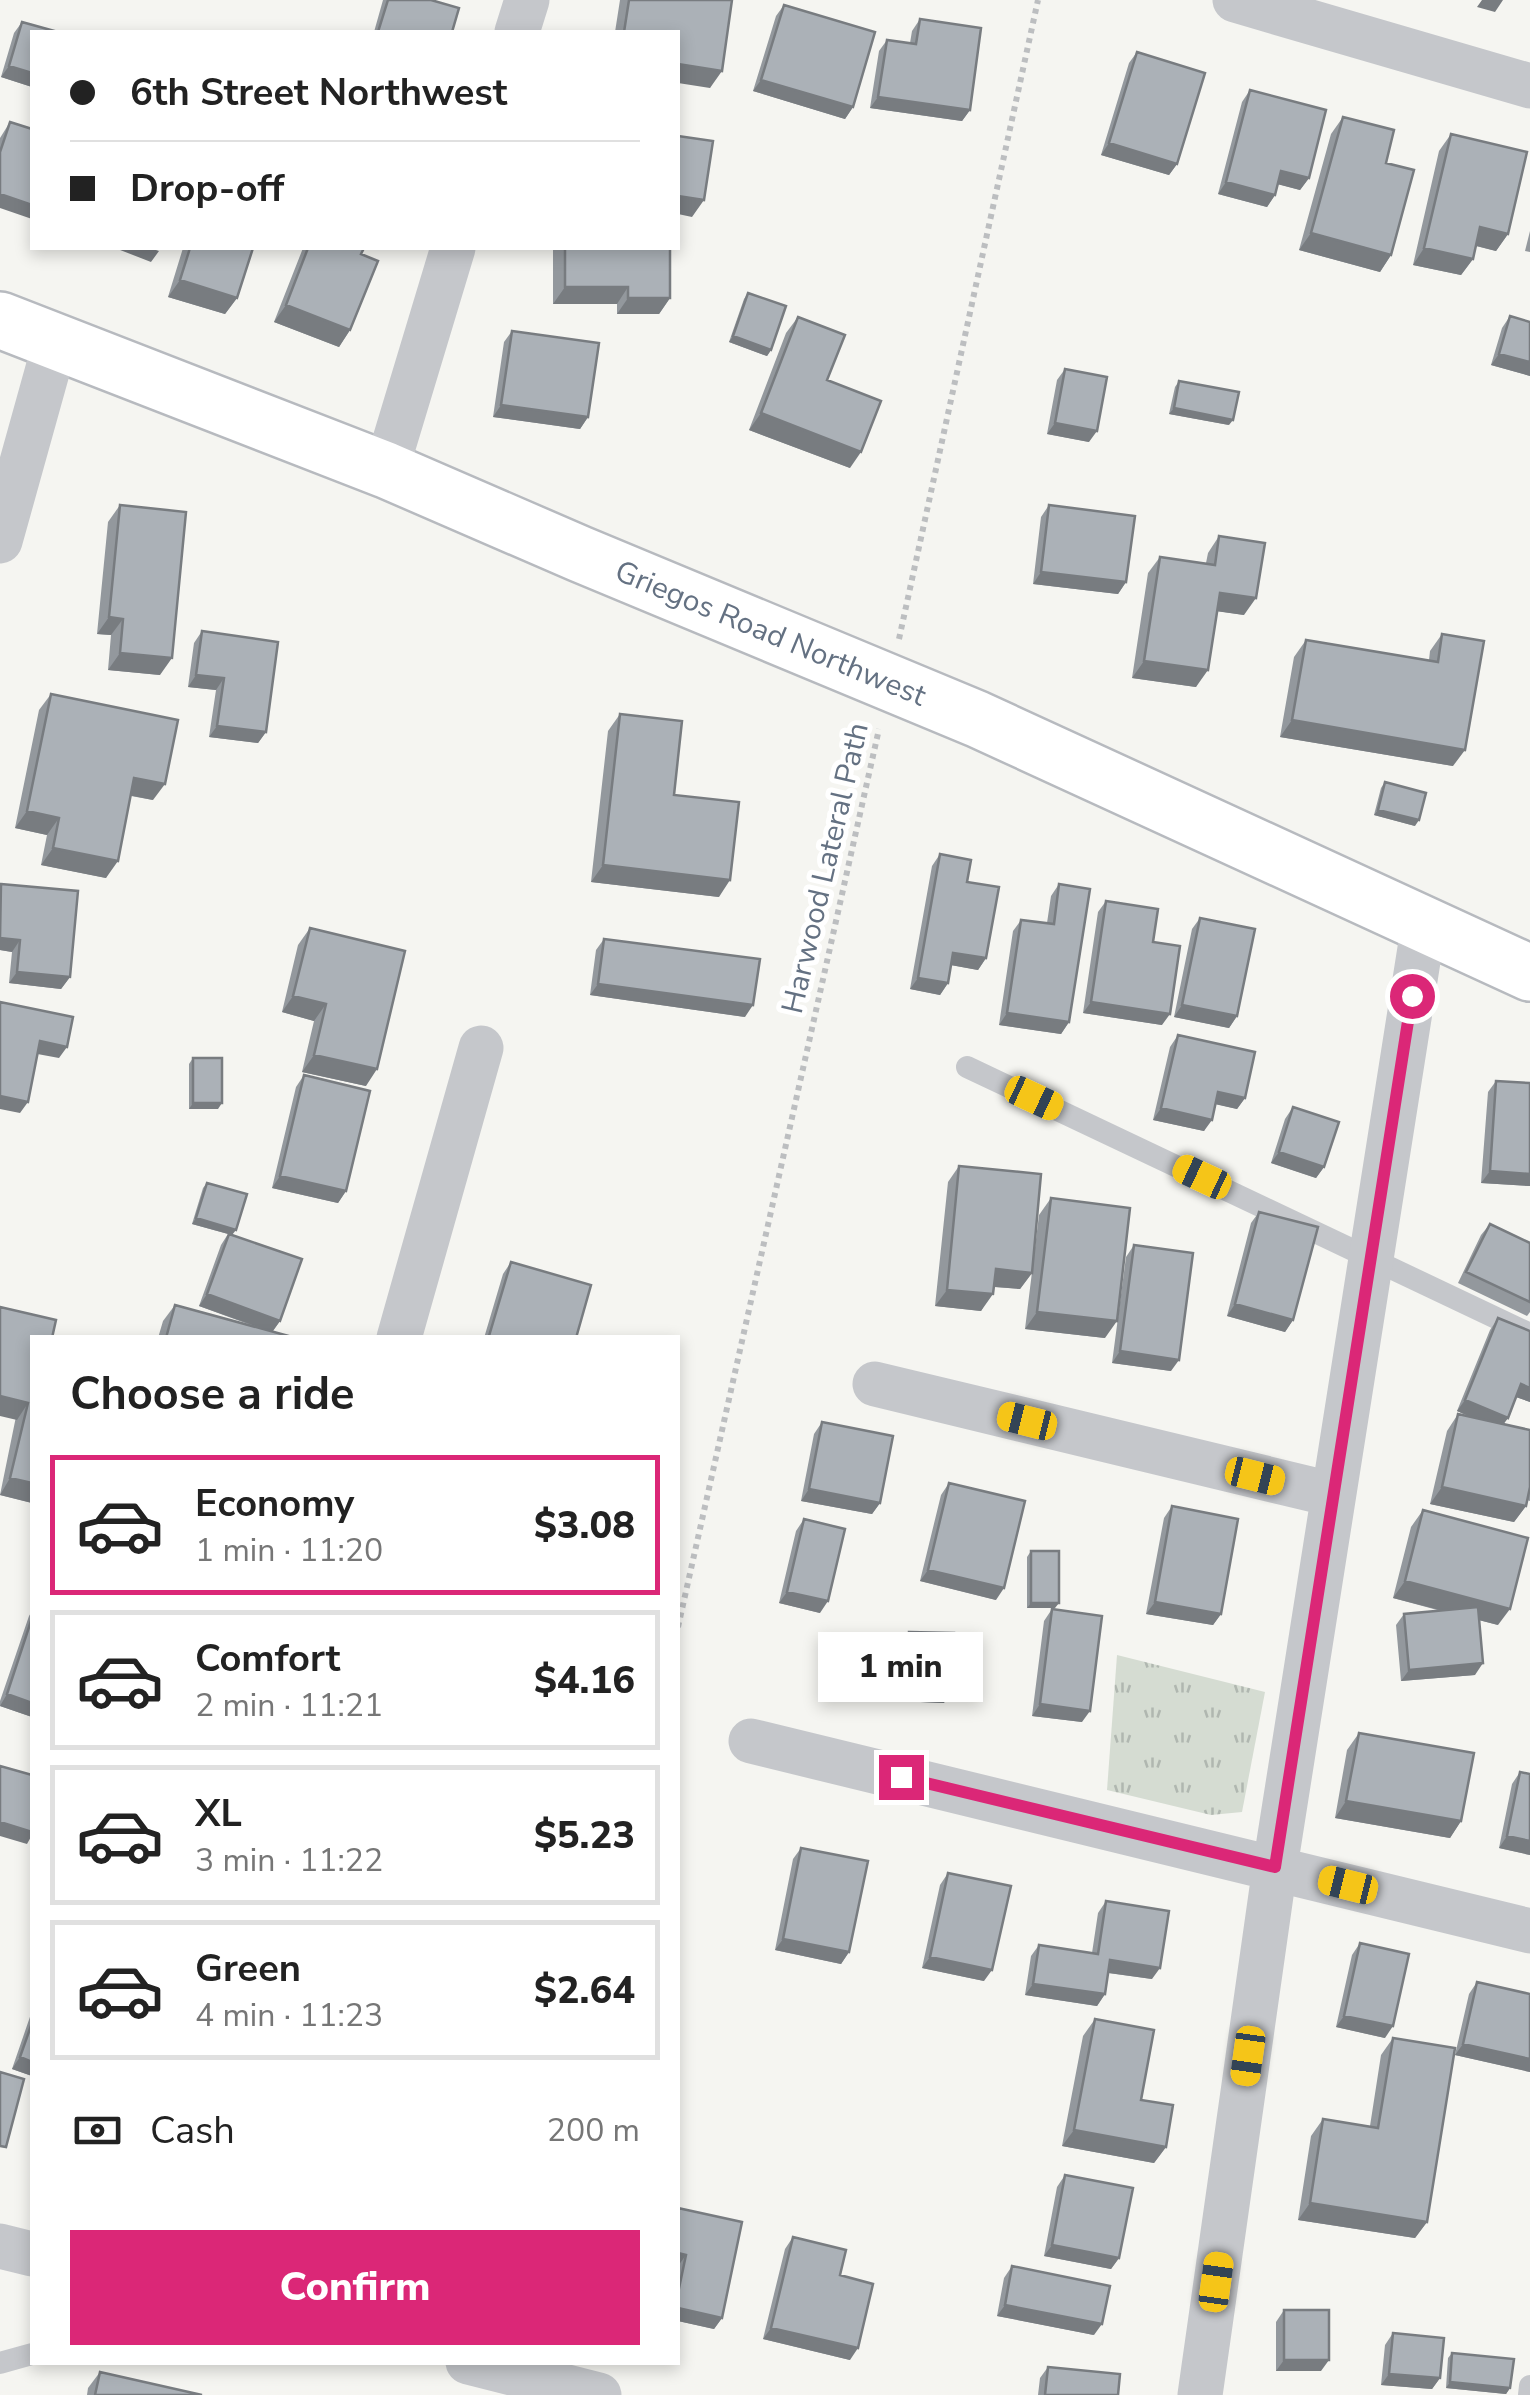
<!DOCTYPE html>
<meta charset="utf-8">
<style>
:root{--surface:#fff;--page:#f2f2f2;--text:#222;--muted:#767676;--line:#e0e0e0;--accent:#db2777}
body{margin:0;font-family:"Nunito Sans",sans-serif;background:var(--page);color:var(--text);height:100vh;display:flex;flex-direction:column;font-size:38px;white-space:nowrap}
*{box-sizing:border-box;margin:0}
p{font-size:32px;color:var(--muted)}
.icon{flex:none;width:55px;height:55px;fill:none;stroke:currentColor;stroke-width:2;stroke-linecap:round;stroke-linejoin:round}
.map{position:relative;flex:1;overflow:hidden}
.sheet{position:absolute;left:30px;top:1335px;width:650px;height:1030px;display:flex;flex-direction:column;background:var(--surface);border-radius:0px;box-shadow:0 5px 15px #0003}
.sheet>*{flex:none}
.top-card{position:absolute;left:30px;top:30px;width:650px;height:220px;border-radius:0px;box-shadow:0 5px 15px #0003;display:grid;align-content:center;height:220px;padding:0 40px;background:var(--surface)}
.end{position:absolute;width:45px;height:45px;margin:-22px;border:12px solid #db2777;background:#fff;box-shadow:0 0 0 5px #fff}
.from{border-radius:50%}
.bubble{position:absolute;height:70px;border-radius:0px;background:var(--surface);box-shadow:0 5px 15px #0003;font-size:32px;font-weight:800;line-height:70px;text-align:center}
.car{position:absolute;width:30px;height:60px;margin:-30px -15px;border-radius:12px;box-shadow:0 0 8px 2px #0007;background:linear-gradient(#f5c518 24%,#345 0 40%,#f5c518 0 76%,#345 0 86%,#f5c518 0)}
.top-card b{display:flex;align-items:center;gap:35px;height:95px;font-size:38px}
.top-card b+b{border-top:2px solid var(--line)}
.top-card i{width:25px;height:25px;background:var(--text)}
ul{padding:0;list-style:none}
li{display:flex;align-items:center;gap:30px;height:140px;margin:0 20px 15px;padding:0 20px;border:5px solid var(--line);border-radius:0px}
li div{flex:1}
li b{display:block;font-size:38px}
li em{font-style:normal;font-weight:800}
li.selected{border-color:var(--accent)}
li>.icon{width:90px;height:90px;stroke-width:1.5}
h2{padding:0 40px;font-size:45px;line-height:120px}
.pay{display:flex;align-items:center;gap:25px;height:110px;padding:0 40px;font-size:38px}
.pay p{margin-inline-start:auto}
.button{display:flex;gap:20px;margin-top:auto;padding:20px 40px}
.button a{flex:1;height:115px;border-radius:0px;background:var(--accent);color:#fff;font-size:40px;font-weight:800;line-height:115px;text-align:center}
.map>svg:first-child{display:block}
</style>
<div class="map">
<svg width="1530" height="2395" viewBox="0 0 1530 2395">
<defs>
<pattern id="park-tufts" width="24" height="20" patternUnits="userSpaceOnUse" patternTransform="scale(2.5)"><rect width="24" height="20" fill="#d5dcd2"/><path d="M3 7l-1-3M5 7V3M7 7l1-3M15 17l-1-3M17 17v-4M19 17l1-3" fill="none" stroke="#b0b7b0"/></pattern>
</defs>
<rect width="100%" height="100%" fill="#f5f5f1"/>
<!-- park -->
<path fill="url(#park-tufts)" d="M1117,1655L1265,1692L1242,1812L1211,1815L1107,1790Z"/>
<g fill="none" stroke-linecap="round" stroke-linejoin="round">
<defs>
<g id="secondary">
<path id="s1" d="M0,320L386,470L580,554L977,719L1530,973"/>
</g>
</defs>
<!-- secondary casing -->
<use href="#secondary" stroke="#b7babf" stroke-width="60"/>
<!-- path -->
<path stroke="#bcbec0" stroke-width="6" stroke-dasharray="5 5" stroke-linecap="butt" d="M899,639L1038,0
M678,1627L879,729"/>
<!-- service -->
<path stroke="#c5c7cb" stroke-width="22" d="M967,1067L1530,1334
M0,2363L32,2354
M1529,2395L1530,2386"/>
<!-- minor -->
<path stroke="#c5c7cb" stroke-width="45" d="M1235,0L1530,86
M517,32L527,0
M386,470L453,248
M0,541L56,340
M399,1338L481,1048
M875,1384L1331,1494
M751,1741L1530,1931
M0,2246L32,2254
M468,2362L599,2395
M1200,2395L1275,1867L1424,923"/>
<!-- secondary -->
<use href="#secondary" stroke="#fff" stroke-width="55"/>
</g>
<!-- wall -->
<path fill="#93989d" d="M383,0H431L452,32H374Z
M620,0H732L710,88L678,32H615Z
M784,5L853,107L845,119L753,91L776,16Z
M920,19L970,110L962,121L870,108L879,51L887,40L910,43L912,31Z
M22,22L32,32V87L1,77L14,33Z
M1137,52L1177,164L1169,175L1101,155L1129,63Z
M1250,90L1309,178L1300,190L1278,184L1275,195L1267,207L1218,194L1242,102Z
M1343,117L1386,163L1391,255L1380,272L1299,250L1331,134Z
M10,122L0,208V138Z
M1451,134L1508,234L1496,251L1476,246L1473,259L1461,275L1413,265L1439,151Z
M1530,231V252L1525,251Z
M183,248H253L237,298L225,314L168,297Z
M303,248H364L361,254L350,330L339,347L274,322Z
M553,248H670V298L659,314H617V304H553Z
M748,293L771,350L767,356L729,342L744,299Z
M1510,316L1530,322V376L1491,365L1502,328Z
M798,317L827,380L850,468L749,430L786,333Z
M512,331L588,417L580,429L493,417L504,342Z
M1065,369L1089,442L1047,434L1057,380Z
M1179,381L1229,425L1169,414L1175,387Z
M120,505L160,675L108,670L111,635L97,634L108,522Z
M1049,505L1126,582L1118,594L1033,584L1041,517Z
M1219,536L1244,615L1217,611L1196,687L1132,678L1148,573L1160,557L1206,563L1208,553Z
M202,631L266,732L258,743L209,737L216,690L188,687L194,643Z
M1442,634L1453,766L1280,737L1294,657L1306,640L1429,660L1430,651Z
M51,694L153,800L131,796L106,878L41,865L47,835L15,828L39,710Z
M620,714L674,795L719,897L591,882L608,731Z
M1385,782L1415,826L1374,815L1381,788Z
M940,854L967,882L986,958L978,970L951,965L948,983L940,995L910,989L932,866Z
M1,884L70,977L61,989L9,983L12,952L0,950Z
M1059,884L1069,1022L1061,1034L999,1025L1013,931L1021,920L1047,923L1051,896Z
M1106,901L1153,942L1162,1025L1083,1013L1098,912Z
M1200,918L1237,1016L1229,1028L1174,1017L1192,929Z
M310,928L366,1086L302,1072L314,1021L282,1012L298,945Z
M604,939L745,1017L590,995L596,950Z
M1178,1035L1245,1098L1237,1109L1216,1104L1204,1131L1153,1120L1170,1047Z
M193,1058L218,1109H189V1064Z
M304,1075L346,1191L338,1203L272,1188L296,1087Z
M1496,1081L1530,1083V1186L1481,1183L1488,1092Z
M1293,1107L1324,1167L1316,1178L1271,1163L1285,1119Z
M959,1166L1032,1273L1020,1289L994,1287L981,1311L935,1306L948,1182Z
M207,1183L233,1235L280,1321L273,1331L296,1338H158L163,1321L175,1305L259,1328L199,1306L221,1245L228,1234L192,1224L203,1188Z
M1051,1198L1105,1338L1025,1329L1039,1215Z
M1259,1212L1293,1320L1285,1332L1227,1316L1251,1223Z
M1490,1224L1530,1243V1312L1527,1316L1458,1283L1481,1235Z
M1134,1245L1171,1371L1112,1363L1126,1257Z
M511,1262L576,1338H484L503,1274Z
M1498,1318L1530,1331V1402L1516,1397L1508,1418L1503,1424L1530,1430V1501L1527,1500L1526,1506L1514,1522L1430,1504L1447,1431L1458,1414L1470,1417L1457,1411L1490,1330Z
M32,1338V1503L0,1495Z
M822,1422L880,1503L872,1514L801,1501L814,1434Z
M949,1483L996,1600L920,1581L941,1495Z
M1172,1506L1221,1614L1213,1625L1146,1614L1164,1518Z
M1423,1510L1498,1625L1479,1620L1475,1675L1401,1681L1396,1625L1404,1614L1441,1611L1393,1598L1411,1527Z
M804,1519L820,1613L779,1603L796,1531Z
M1031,1551L1055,1608H1027V1557Z
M1052,1609L1082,1722L1032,1716L1044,1621Z
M32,1611V1717L0,1706V1701L29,1616Z
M909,1632L944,1703L874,1700L875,1657L883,1645L901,1646V1643Z
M1359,1733L1461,1821L1450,1838L1335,1818L1347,1750Z
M1520,1772L1530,1855L1499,1848L1512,1784Z
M801,1848L849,1952L841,1964L775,1950L793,1859Z
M948,1873L984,1981L922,1968L940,1885Z
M1106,1901L1152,1979L1108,1973L1105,1994L1097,2006L1025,1995L1031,1956L1039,1945L1092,1953L1098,1913Z
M1360,1943L1385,2038L1336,2027L1352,1955Z
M1477,1982L1530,1994V2072L1455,2055L1469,1994Z
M32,2011V2076L12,2069Z
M1095,2019L1166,2147L1154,2163L1062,2146L1083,2036Z
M1393,2038L1427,2222L1415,2238L1298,2220L1311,2136L1323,2119L1370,2126L1381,2055Z
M1065,2175L1119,2258L1111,2269L1044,2256L1057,2187Z
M678,2208L722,2318L714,2329L678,2321Z
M793,2237L840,2275L850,2360L763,2339L785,2249Z
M1012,2266L1094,2335L997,2316L1004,2278Z
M1284,2310L1321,2371H1276V2322Z
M1393,2333L1440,2378L1432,2389L1381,2385L1385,2345Z
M1452,2353L1510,2388L1506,2394L1446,2388L1448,2358Z
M1048,2367L1118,2395H1038L1040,2378Z
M100,2372L202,2395H87L88,2388Z"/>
<!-- shaded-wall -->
<path fill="#787c80" d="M1482,0H1503L1495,12L1477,7Z
M678,64L722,71L710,88L678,83Z
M9,66L32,73V87L1,77Z
M761,80L853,107L845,119L753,91Z
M878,97L970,110L962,121L870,108Z
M1109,143L1177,164L1169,175L1101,155Z
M1281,171L1309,178L1300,190L1273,183Z
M1226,182L1275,195L1267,207L1218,194Z
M0,194L32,205V219L0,208Z
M678,196L704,200L692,217L678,214Z
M1480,227L1508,234L1496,251L1469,244Z
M1311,233L1391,255L1380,272L1299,250Z
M115,248H150L159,251L151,262Z
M1424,248L1473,259L1461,275L1413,265Z
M180,280L237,298L225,314L168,297Z
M565,287H628L617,304H553Z
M628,298H670L659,314H617Z
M286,305L350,330L339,347L274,322Z
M733,336L771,350L767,356L729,342Z
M1499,354L1530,362V376L1491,365Z
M501,405L588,417L580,429L493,417Z
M1174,408L1233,420L1229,425L1169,414Z
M761,413L861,452L850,468L749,430Z
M1055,423L1097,431L1089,442L1047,434Z
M1041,572L1126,582L1118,594L1033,584Z
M1220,593L1256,598L1244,615L1208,610Z
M109,617L123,619L111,635L97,634Z
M120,653L172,658L160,675L108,670Z
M1144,661L1208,670L1196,687L1132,678Z
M196,675L224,678L216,690L188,687Z
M1292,720L1465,750L1453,766L1280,737Z
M217,726L266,732L258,743L209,737Z
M134,778L165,784L153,800L123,794Z
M1378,810L1419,820L1415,826L1374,815Z
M27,811L59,818L47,835L15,828Z
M53,848L118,861L106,878L41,865Z
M603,865L730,880L719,897L591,882Z
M0,938L20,940L12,952L0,950Z
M953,953L986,958L978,970L945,964Z
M17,972L70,977L61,989L9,983Z
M918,978L948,983L940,995L910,989Z
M598,984L753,1005L745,1017L590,995Z
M293,996L326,1004L314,1021L282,1012Z
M1091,1002L1170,1014L1162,1025L1083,1013Z
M1182,1005L1237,1016L1229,1028L1174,1017Z
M1007,1013L1069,1022L1061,1034L999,1025Z
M40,1041L67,1047L59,1058L32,1053Z
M314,1055L377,1069L366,1086L302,1072Z
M1218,1092L1245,1098L1237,1109L1210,1103Z
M0,1096L28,1102L20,1113L0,1109Z
M193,1103H222L218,1109H189Z
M1161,1108L1212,1120L1204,1131L1153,1120Z
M1279,1152L1324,1167L1316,1178L1271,1163Z
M1490,1171L1530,1174V1186L1481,1183Z
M280,1176L346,1191L338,1203L272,1188Z
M196,1218L236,1230L232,1235L192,1224Z
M996,1269L1032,1273L1020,1289L984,1286Z
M947,1290L993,1294L981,1311L935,1306Z
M207,1294L280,1321L272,1332L199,1306Z
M1235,1304L1293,1320L1285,1332L1227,1316Z
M1037,1312L1117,1321L1105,1338L1025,1329Z
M1120,1351L1179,1360L1171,1371L1112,1363Z
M1521,1384L1530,1388V1402L1513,1396Z
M0,1396L28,1403L17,1420L0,1416Z
M1465,1400L1508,1418L1500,1429L1457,1411Z
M10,1478L32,1483V1503L0,1495Z
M1442,1487L1526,1506L1514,1522L1430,1504Z
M809,1489L880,1503L872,1514L801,1501Z
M928,1570L1004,1588L996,1600L920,1581Z
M1405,1581L1510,1609L1498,1625L1393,1598Z
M787,1592L828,1601L820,1613L779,1603Z
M1155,1602L1221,1614L1213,1625L1146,1614Z
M1031,1603H1059L1055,1608H1027Z
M1483,1663L1475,1675L1401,1681L1409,1670Z
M882,1689L952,1691L944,1703L874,1700Z
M7,1694L32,1703V1717L0,1706Z
M1040,1704L1090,1711L1082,1722L1032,1716Z
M1346,1801L1461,1821L1450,1838L1335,1818Z
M0,1822L32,1832V1835L27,1844L0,1836Z
M1507,1836L1530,1841V1855L1499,1848Z
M783,1939L849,1952L841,1964L775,1950Z
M930,1957L992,1970L984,1981L922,1968Z
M1110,1960L1160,1968L1152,1979L1102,1972Z
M1033,1984L1105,1994L1097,2006L1025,1995Z
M1344,2016L1393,2026L1385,2038L1336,2027Z
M1463,2044L1530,2059V2072L1455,2055Z
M20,2057L32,2062V2076L12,2069Z
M1074,2130L1166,2147L1154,2163L1062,2146Z
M1310,2203L1427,2222L1415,2238L1298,2220Z
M1052,2245L1119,2258L1111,2269L1044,2256Z
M678,2253L686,2255L678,2266Z
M1005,2305L1102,2324L1094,2335L997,2316Z
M678,2308L722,2318L714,2329L678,2321Z
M771,2328L858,2348L850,2360L763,2339Z
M1284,2360H1329L1321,2371H1276Z
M1389,2374L1440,2378L1432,2389L1381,2385Z
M1450,2382L1510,2388L1506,2394L1446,2388Z"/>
<!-- building -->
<path fill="#abb1b7" stroke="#787c80" stroke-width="2.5" d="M388,0H431L459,8L452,32H378Z
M629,0H732L722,71L678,64V32H624Z
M784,5L875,32L853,107L761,80Z
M920,19L981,28L970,110L878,97L887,40L916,44Z
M22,22L58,32H32V73L9,66Z
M1137,52L1205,73L1177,164L1109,143Z
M1250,90L1326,110L1309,178L1281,171L1275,195L1226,182Z
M1343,117L1394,130L1386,163L1414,170L1391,255L1311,233Z
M10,122L32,129V205L0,194V152Z
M1451,134L1527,152L1508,234L1480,227L1473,259L1424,248Z
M678,136L713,141L704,200L678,196Z
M190,248H253L237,298L180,280Z
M308,248H364L361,254L378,261L350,330L286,305Z
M565,248H670V298H628V287H565Z
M748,293L786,306L771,350L733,336Z
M1510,316L1530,322V362L1499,354Z
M798,317L845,335L827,380L881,401L861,452L761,413Z
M512,331L599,343L588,417L501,405Z
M1065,369L1107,377L1097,431L1055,423Z
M1179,381L1239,392L1233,420L1174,408Z
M120,505L186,512L172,658L120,653L123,619L109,617Z
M1049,505L1135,516L1126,582L1041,572Z
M1219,536L1265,543L1256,598L1220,593L1208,670L1144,661L1160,557L1215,565Z
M202,631L278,642L266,732L217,726L224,678L196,675Z
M1442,634L1484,641L1465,750L1292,720L1306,640L1438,662Z
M51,694L178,720L165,784L134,778L118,861L53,848L59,818L27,811Z
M620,714L682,721L674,795L739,802L730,880L603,865Z
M1385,782L1426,793L1419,820L1378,810Z
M940,854L971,860L967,882L999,887L986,958L953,953L948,983L918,978Z
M1,884L78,891L70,977L17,972L20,940L0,938Z
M1059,884L1090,889L1069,1022L1007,1013L1021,920L1054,924Z
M1106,901L1158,909L1153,942L1180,946L1170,1014L1091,1002Z
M1200,918L1255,929L1237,1016L1182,1005Z
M310,928L405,951L377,1069L314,1055L326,1004L293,996Z
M604,939L760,959L753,1005L598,984Z
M0,1002L73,1017L67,1047L40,1041L28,1102L0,1096Z
M1178,1035L1255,1052L1245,1098L1218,1092L1212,1120L1161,1108Z
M193,1058H222V1103H193Z
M304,1075L370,1091L346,1191L280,1176Z
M1496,1081L1530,1083V1174L1490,1171Z
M1293,1107L1339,1122L1324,1167L1279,1152Z
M959,1166L1041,1174L1032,1273L996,1269L993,1294L947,1290Z
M207,1183L247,1194L236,1230L196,1218Z
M1051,1198L1130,1208L1117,1321L1037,1312Z
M1259,1212L1318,1227L1293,1320L1235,1304Z
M1490,1224L1530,1243V1302L1466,1272Z
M229,1234L302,1259L280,1321L207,1294Z
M1134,1245L1193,1253L1179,1360L1120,1351Z
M511,1262L591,1285L576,1338L489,1336Z
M175,1305L296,1338H166Z
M0,1307L56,1320L52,1338H32V1483L10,1478L28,1403L0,1396Z
M1498,1318L1530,1331V1388L1521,1384L1508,1418L1465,1400Z
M1458,1414L1530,1430V1487L1526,1506L1442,1487Z
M822,1422L893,1436L880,1503L809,1489Z
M949,1483L1025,1501L1004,1588L928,1570Z
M1172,1506L1238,1519L1221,1614L1155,1602Z
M1423,1510L1528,1538L1510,1609L1405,1581Z
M804,1519L845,1529L828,1601L787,1592Z
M1031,1551H1059V1603H1031Z
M1478,1607L1483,1663L1409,1670L1404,1614Z
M1052,1609L1102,1616L1090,1711L1040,1704Z
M32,1618V1703L7,1694Z
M909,1632L954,1633L952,1691L882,1689L883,1645L909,1647Z
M1359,1733L1474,1753L1461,1821L1346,1801Z
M0,1766L32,1775V1832L0,1822Z
M1520,1772L1530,1774V1841L1507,1836Z
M801,1848L868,1861L849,1952L783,1939Z
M948,1873L1011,1886L992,1970L930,1957Z
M1106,1901L1169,1911L1160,1968L1110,1960L1105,1994L1033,1984L1039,1945L1098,1954Z
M1360,1943L1409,1954L1393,2026L1344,2016Z
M1477,1982L1530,1994V2059L1463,2044Z
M1095,2019L1154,2030L1141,2100L1173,2105L1166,2147L1074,2130Z
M32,2023V2062L20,2057Z
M1393,2038L1455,2048L1427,2222L1310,2203L1323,2119L1378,2128Z
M0,2072L24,2079L6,2147L0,2146Z
M1065,2175L1133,2188L1119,2258L1052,2245Z
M678,2208L742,2222L722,2318L678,2308V2293L686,2255L678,2253Z
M793,2237L846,2250L840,2275L873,2284L858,2348L771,2328Z
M1012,2266L1110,2286L1102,2324L1005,2305Z
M1284,2310H1329V2360H1284Z
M1393,2333L1444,2338L1440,2378L1389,2374Z
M1452,2353L1514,2359L1510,2388L1450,2382Z
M1048,2367L1120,2374L1118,2395H1045Z
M100,2372L202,2395H95Z"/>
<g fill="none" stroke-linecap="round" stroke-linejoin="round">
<!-- route -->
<path stroke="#db2777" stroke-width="12" d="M901,1777L1275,1867L1412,996"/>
</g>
<g text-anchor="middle" stroke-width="10" stroke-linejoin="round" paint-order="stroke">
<!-- street labels -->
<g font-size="30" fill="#647182" stroke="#fff">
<text dy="10" stroke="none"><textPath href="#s1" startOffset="832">Griegos Road Northwest</textPath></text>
<text transform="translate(825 868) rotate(-77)" y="10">Harwood Lateral Path</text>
</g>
</g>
</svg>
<i class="end from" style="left:1412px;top:996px"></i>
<i class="end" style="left:901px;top:1777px"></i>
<div class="bubble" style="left:818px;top:1632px;width:165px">1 min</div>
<i class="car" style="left:1034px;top:1098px;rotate:115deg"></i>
<i class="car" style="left:1202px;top:1177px;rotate:295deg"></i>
<i class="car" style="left:1027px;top:1421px;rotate:284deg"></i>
<i class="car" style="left:1255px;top:1476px;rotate:104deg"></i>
<i class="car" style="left:1348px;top:1885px;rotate:284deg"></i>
<i class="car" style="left:1248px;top:2056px;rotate:188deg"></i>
<i class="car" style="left:1216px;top:2282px;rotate:8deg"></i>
<div class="top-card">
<b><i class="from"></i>6th Street Northwest</b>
<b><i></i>Drop-off</b>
</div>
<section class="sheet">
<h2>Choose a ride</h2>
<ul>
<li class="selected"><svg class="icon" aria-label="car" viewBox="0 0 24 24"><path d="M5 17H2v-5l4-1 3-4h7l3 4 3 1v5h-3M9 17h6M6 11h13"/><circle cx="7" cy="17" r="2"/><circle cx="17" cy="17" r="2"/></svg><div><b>Economy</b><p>1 min · 11:20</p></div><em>$3.08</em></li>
<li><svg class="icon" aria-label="car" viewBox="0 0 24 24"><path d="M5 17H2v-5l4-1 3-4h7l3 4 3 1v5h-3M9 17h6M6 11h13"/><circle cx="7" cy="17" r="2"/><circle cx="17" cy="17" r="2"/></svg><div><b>Comfort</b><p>2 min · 11:21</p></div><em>$4.16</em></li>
<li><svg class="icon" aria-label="car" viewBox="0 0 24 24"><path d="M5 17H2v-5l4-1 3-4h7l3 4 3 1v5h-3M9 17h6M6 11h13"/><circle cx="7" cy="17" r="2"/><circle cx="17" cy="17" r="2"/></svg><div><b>XL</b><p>3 min · 11:22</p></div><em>$5.23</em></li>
<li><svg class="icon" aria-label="car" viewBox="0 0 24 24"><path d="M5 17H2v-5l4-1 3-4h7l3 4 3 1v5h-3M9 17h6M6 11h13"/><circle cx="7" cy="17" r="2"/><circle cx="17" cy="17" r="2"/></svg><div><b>Green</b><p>4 min · 11:23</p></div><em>$2.64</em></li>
</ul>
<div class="pay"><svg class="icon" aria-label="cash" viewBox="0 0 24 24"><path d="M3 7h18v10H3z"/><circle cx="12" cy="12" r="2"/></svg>Cash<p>200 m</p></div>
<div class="button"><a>Confirm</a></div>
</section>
</div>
